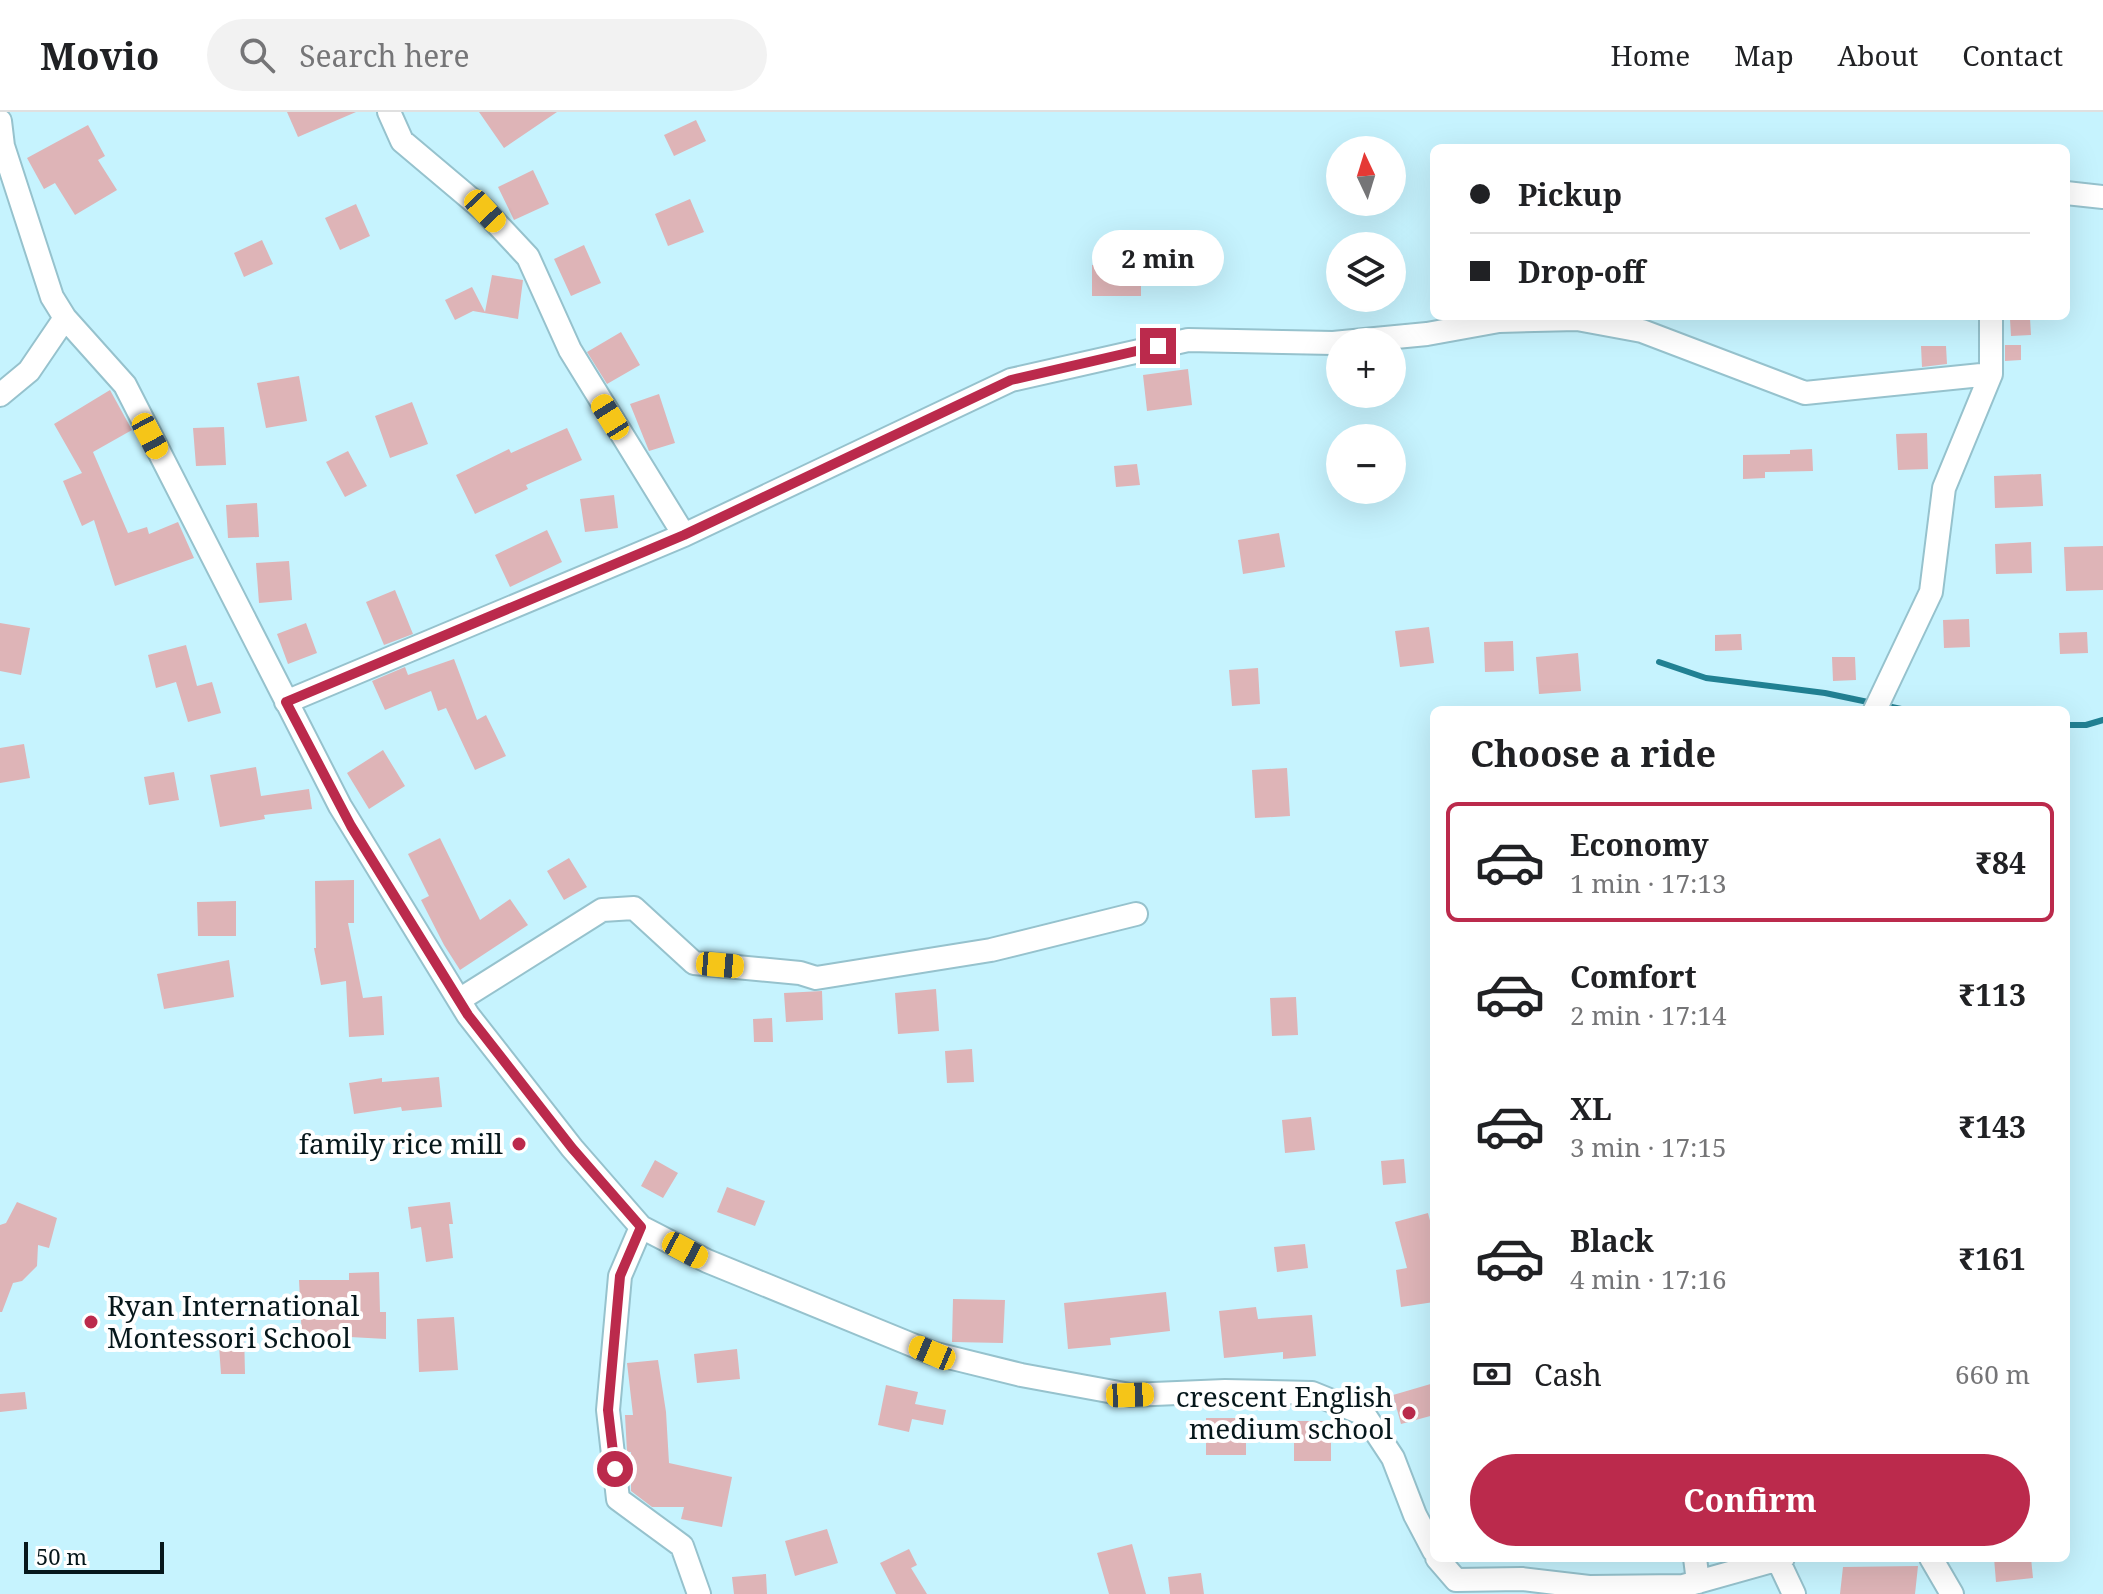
<!DOCTYPE html>
<meta charset="utf-8">
<style>
:root{--surface:#fff;--page:#f2f2f2;--text:#202124;--muted:#757577;--line:#e0e0e0;--accent:#bb2a4c}
body{margin:0;font-family:"Noto Serif",serif;background:var(--page);color:var(--text);height:100vh;display:flex;flex-direction:column;font-size:30px;white-space:nowrap}
*{box-sizing:border-box;margin:0}
p{font-size:26px;color:var(--muted)}
.icon{flex:none;width:44px;height:44px;fill:none;stroke:currentColor;stroke-width:2;stroke-linecap:round;stroke-linejoin:round}
.map{position:relative;flex:1;overflow:hidden}
.sheet{position:absolute;left:1430px;top:594px;width:640px;height:856px;display:flex;flex-direction:column;background:var(--surface);border-radius:12px;box-shadow:0 8px 32px #0002}
.sheet>*{flex:none}
.guide{position:absolute;left:1430px;top:32px;width:640px;height:176px;border-radius:12px;box-shadow:0 8px 32px #0002;display:grid;align-content:center;height:176px;padding:0 40px;background:var(--surface)}
.needle{width:52px;rotate:356deg}
.buttons{position:absolute;left:1326px;top:24px;display:grid;gap:16px}
.buttons a{display:grid;place-items:center;width:80px;height:80px;border-radius:50%;background:var(--surface);box-shadow:0 8px 32px #0002;font-size:40px}
.scale{position:absolute;left:24px;bottom:20px;width:140px;box-sizing:border-box;padding-left:8px;border:4px solid #06171b;border-top:0;font-size:22px;line-height:28px;white-space:nowrap;color:#06171b;-webkit-text-stroke:6px #fff;paint-order:stroke}
.end{position:absolute;width:36px;height:36px;margin:-18px;border:10px solid #bb2a4c;background:#fff;box-shadow:0 0 0 4px #fff}
.from{border-radius:50%}
.bubble{position:absolute;height:56px;border-radius:28px;background:var(--surface);box-shadow:0 8px 32px #0002;font-size:26px;font-weight:700;line-height:56px;text-align:center}
.car{position:absolute;width:24px;height:48px;margin:-24px -12px;border-radius:10px;box-shadow:0 0 6px 2px #0007;background:linear-gradient(#f5c518 24%,#345 0 40%,#f5c518 0 76%,#345 0 86%,#f5c518 0)}
.guide b{display:flex;align-items:center;gap:28px;height:76px;font-size:30px}
.guide b+b{border-top:2px solid var(--line)}
.guide i{width:20px;height:20px;background:var(--text)}
ul{padding:0;list-style:none}
li{display:flex;align-items:center;gap:24px;height:120px;margin:0 16px 12px;padding:0 24px;border:4px solid transparent;border-radius:12px}
li div{flex:1}
li b{display:block;font-size:30px}
li em{font-style:normal;font-weight:700}
li.active{border-color:var(--accent)}
li>.icon{width:72px;height:72px;stroke-width:1.5}
h2{padding:0 40px;font-size:36px;line-height:96px}
.pay{display:flex;align-items:center;gap:20px;height:88px;padding:0 40px;font-size:30px}
.pay p{margin-inline-start:auto}
.action{display:flex;gap:16px;margin-top:auto;padding:16px 40px}
.action a{flex:1;height:92px;border-radius:48px;background:var(--accent);color:#fff;font-size:32px;font-weight:700;line-height:92px;text-align:center}
header{display:flex;align-items:center;gap:48px;box-sizing:border-box;height:112px;padding:0 40px;background:var(--surface);border-bottom:2px solid var(--line)}
header strong{font-size:38px}
nav{display:flex;gap:44px;margin-inline-start:auto;font-size:28px}
.search{width:560px;height:72px;background:var(--page);display:flex;align-items:center;gap:20px;box-sizing:border-box;padding:0 28px;border-radius:44px;color:var(--muted);font-size:30px}
.map>svg:first-child{display:block}
</style>
<header>
<strong>Movio</strong>
<div class="search"><svg class="icon" aria-label="search" viewBox="0 0 24 24"><circle cx="10" cy="10" r="6"/><path d="M15 15l6 6"/></svg>Search here</div>
<nav><a>Home</a><a>Map</a><a>About</a><a>Contact</a></nav>
</header>
<div class="map">
<svg width="2103" height="1482" viewBox="0 0 2103 1482">
<rect width="100%" height="100%" fill="#c6f3fe"/>
<g fill="none" stroke-linecap="round" stroke-linejoin="round">
<!-- stream -->
<path stroke="#218193" stroke-width="6" d="M1659,550L1706,566L1825,581L1906,598
M2066,613H2086L2103,608"/>
</g>
<!-- building -->
<path fill="#deb4b7" d="M287,0H356L298,25Z
M479,0H557L504,36Z
M696,8L706,29L674,44L664,23Z
M88,13L105,44L98,48L117,78L75,103L55,71L44,77L27,46Z
M533,58L549,92L514,108L498,75Z
M690,87L704,120L668,134L655,102Z
M356,92L370,124L340,138L325,106Z
M262,128L273,152L244,165L234,141Z
M584,133L601,171L571,184L554,147Z
M1092,153H1141V184H1092Z
M492,163L523,168L518,207L473,199L455,208L445,188L472,175L485,200Z
M2030,206L2031,223L2011,224L2010,207Z
M621,220L640,253L607,272L587,240Z
M2005,233H2021V248L2005,249Z
M1921,234H1946L1947,252L1922,255Z
M1188,257L1192,293L1147,299L1143,263Z
M299,264L307,309L266,316L257,271Z
M110,278L132,318L93,340L128,421L147,415L149,422L178,410L194,446L115,474L94,408L82,414L63,369L82,361L54,312Z
M659,282L675,331L649,339L630,292Z
M412,290L428,332L390,346L375,304Z
M224,315L226,353L196,354L193,316Z
M567,316L582,348L526,373L528,377L475,402L456,363L509,337L511,341Z
M1927,321L1928,357L1898,358L1896,322Z
M1812,337L1813,359L1765,360V366L1743,367V343L1790,342V338Z
M348,339L367,374L345,385L326,350Z
M1137,352L1140,373L1116,375L1114,354Z
M2041,362L2043,394L1995,396L1994,364Z
M614,383L618,416L585,420L580,387Z
M257,391L259,425L228,426L226,393Z
M547,418L562,450L510,475L495,443Z
M1279,421L1285,455L1243,462L1238,428Z
M2031,430L2032,461L1996,462L1995,432Z
M2103,434V478L2066,479L2064,435Z
M289,449L292,488L259,491L256,451Z
M395,478L413,522L384,533L366,490Z
M1969,507L1970,535L1944,536L1943,508Z
M0,511L30,516L21,563L0,559Z
M306,511L317,541L288,552L277,522Z
M1429,515L1434,551L1400,555L1395,519Z
M2087,520L2088,541L2060,542L2059,521Z
M1741,522L1742,538L1715,539V523Z
M1513,529L1514,559L1485,560L1484,530Z
M186,533L197,574L212,570L221,601L188,610L176,570L156,576L148,543Z
M1578,541L1581,579L1539,582L1536,545Z
M1832,545H1855L1856,568L1833,569Z
M454,547L477,608L486,603L506,644L475,658L446,596L438,599L431,579L385,598L372,569L405,555L408,563Z
M1258,556L1260,592L1232,594L1229,558Z
M24,632L30,666L0,671V636Z
M383,638L405,674L369,697L347,661Z
M256,655L261,684L309,677L312,697L264,703L265,707L220,715L210,663Z
M1287,656L1290,704L1255,706L1252,658Z
M174,660L179,688L149,693L144,665Z
M440,726L480,808L510,787L528,813L460,858L444,833L421,788L429,784L408,742Z
M569,746L587,775L564,788L547,759Z
M354,768V811H348L363,886L382,884L384,923L349,925L346,869L321,873L314,836H316L315,769Z
M236,789V824H198L197,790Z
M229,848L234,885L164,897L157,862Z
M936,877L939,919L898,922L895,881Z
M822,879L823,908L786,910L784,881Z
M1296,885L1298,923L1272,924L1270,886Z
M772,906L773,930H754L753,907Z
M972,937L974,970L947,971L945,939Z
M439,965L442,995L402,999L401,995L354,1002L349,971L382,966V970Z
M1311,1005L1315,1038L1285,1041L1282,1008Z
M1404,1047L1406,1071L1383,1073L1381,1049Z
M655,1048L678,1061L663,1086L641,1074Z
M727,1075L765,1089L755,1114L717,1100Z
M17,1090L57,1106L49,1136L38,1133L37,1154L22,1169L13,1171L2,1200H0V1113L6,1111Z
M450,1090L453,1112H449L453,1146L426,1150L421,1115L411,1117L408,1095Z
M1428,1101L1434,1124V1137L1430,1138L1434,1162V1190L1401,1195L1396,1158L1407,1156L1395,1110Z
M1305,1132L1308,1156L1277,1160L1274,1135Z
M379,1160L380,1200H386V1227L350,1225L302,1228L299,1168H349V1161Z
M1166,1180L1170,1219L1110,1226L1111,1233L1068,1237L1064,1191Z
M953,1187L1005,1188L1003,1231L952,1230Z
M1256,1195L1258,1207L1312,1203L1316,1244L1283,1247V1240L1224,1246L1219,1199Z
M454,1205L458,1258L419,1260L417,1207Z
M244,1219L245,1262H221L218,1220Z
M737,1237L740,1267L697,1271L694,1242Z
M658,1248L666,1300L669,1351L732,1365L722,1415L681,1407L684,1395H652L631,1379V1340H627L625,1303H633L627,1251Z
M1434,1271V1303L1401,1312L1393,1283Z
M886,1273L918,1280L915,1292L946,1298L943,1313L912,1307L909,1320L878,1313Z
M25,1280L27,1297L0,1300V1282Z
M1206,1306H1246V1343H1206Z
M1294,1309H1331V1349H1294Z
M827,1417L838,1451L795,1464L785,1429Z
M1132,1432L1146,1482H1109L1097,1441Z
M909,1437L917,1453L911,1456L927,1482H896L880,1451Z
M1994,1446H2031L2033,1466L1996,1470Z
M1918,1454L1915,1482H1840L1843,1455Z
M1201,1461L1204,1482H1170L1168,1465Z
M766,1462L767,1482H734L732,1465Z"/>
<g fill="none" stroke-linecap="round" stroke-linejoin="round">
<defs>
<path id="street" d="M389,0L402,29L485,99L528,145L570,238L684,423
M0,9L3,34L52,185L65,206L125,273L340,694L468,903L572,1036L641,1115L707,1149L932,1241L1021,1263L1130,1283L1225,1279L1312,1281L1364,1302L1393,1346L1415,1403L1434,1439
M2066,81L2103,85
M0,283L29,259L65,206
M286,590L684,423L1011,268L1188,228L1333,231L1427,222L1499,209L1577,207L1642,219L1805,281L1991,262
M1875,598L1931,480L1944,376L1991,262V204
M459,888L602,798L634,796L694,851L800,861L816,866L991,838L1136,802
M641,1115L620,1164L608,1298L618,1387L682,1434L699,1482
M1437,1446L1456,1468L1522,1467L1589,1475L1683,1474L1783,1446
M1695,1446L1698,1470
M1931,1446L1952,1482
M1778,1448L1794,1482"/>
</defs>
<!-- street casing -->
<use href="#street" stroke="#96c2cd" stroke-width="26"/>
<!-- street -->
<use href="#street" stroke="#fff" stroke-width="22"/>
</g>
<g fill="none" stroke-linecap="round" stroke-linejoin="round">
<!-- route -->
<path stroke="#bb2a4c" stroke-width="10" d="M615,1357L608,1298L620,1164L641,1115L572,1036L468,903L351,714L286,590L684,423L1011,268L1158,234"/>
</g>
<!-- markers -->
<g fill="#bb2a4c" stroke="#fff" stroke-width="3">
<circle cx="519" cy="1032" r="8"/>
<circle cx="91" cy="1210" r="8"/>
<circle cx="1409" cy="1301" r="8"/>
</g>
<g text-anchor="middle" stroke-width="8" stroke-linejoin="round" paint-order="stroke">
<!-- poi labels -->
<g font-size="28" fill="#06171b" stroke="#fff" text-anchor="end">
<text x="503" y="1042">family rice mill</text>
<text x="107" y="1204" text-anchor="start">Ryan International<tspan x="107" dy="32">Montessori School</tspan></text>
<text x="1393" y="1295">crescent English<tspan x="1393" dy="32">medium school</tspan></text>
</g>
</g>
</svg>
<div class="buttons">
<a><svg class="needle" viewBox="-14 -14 28 28"><path d="M0-13l5 13h-10z" fill="#e53935"/><path d="M0 13l5-13h-10z" fill="#757577"/></svg></a>
<a><svg class="icon" aria-label="layers" viewBox="0 0 24 24"><path d="M12 4l9 5-9 5-9-5zM3 14l9 5 9-5"/></svg></a>
<a>+</a>
<a>−</a>
</div>
<div class="scale">50 m</div>
<i class="end from" style="left:615px;top:1357px"></i>
<i class="end" style="left:1158px;top:234px"></i>
<div class="bubble" style="left:1092px;top:118px;width:132px">2 min</div>
<i class="car" style="left:485px;top:99px;rotate:137deg"></i>
<i class="car" style="left:610px;top:305px;rotate:328deg"></i>
<i class="car" style="left:150px;top:324px;rotate:152deg"></i>
<i class="car" style="left:720px;top:853px;rotate:95deg"></i>
<i class="car" style="left:685px;top:1138px;rotate:118deg"></i>
<i class="car" style="left:932px;top:1241px;rotate:293deg"></i>
<i class="car" style="left:1130px;top:1283px;rotate:88deg"></i>
<div class="guide">
<b><i class="from"></i>Pickup</b>
<b><i></i>Drop-off</b>
</div>
<section class="sheet">
<h2>Choose a ride</h2>
<ul>
<li class="active"><svg class="icon" aria-label="car" viewBox="0 0 24 24"><path d="M5 17H2v-5l4-1 3-4h7l3 4 3 1v5h-3M9 17h6M6 11h13"/><circle cx="7" cy="17" r="2"/><circle cx="17" cy="17" r="2"/></svg><div><b>Economy</b><p>1 min · 17:13</p></div><em>₹84</em></li>
<li><svg class="icon" aria-label="car" viewBox="0 0 24 24"><path d="M5 17H2v-5l4-1 3-4h7l3 4 3 1v5h-3M9 17h6M6 11h13"/><circle cx="7" cy="17" r="2"/><circle cx="17" cy="17" r="2"/></svg><div><b>Comfort</b><p>2 min · 17:14</p></div><em>₹113</em></li>
<li><svg class="icon" aria-label="car" viewBox="0 0 24 24"><path d="M5 17H2v-5l4-1 3-4h7l3 4 3 1v5h-3M9 17h6M6 11h13"/><circle cx="7" cy="17" r="2"/><circle cx="17" cy="17" r="2"/></svg><div><b>XL</b><p>3 min · 17:15</p></div><em>₹143</em></li>
<li><svg class="icon" aria-label="car" viewBox="0 0 24 24"><path d="M5 17H2v-5l4-1 3-4h7l3 4 3 1v5h-3M9 17h6M6 11h13"/><circle cx="7" cy="17" r="2"/><circle cx="17" cy="17" r="2"/></svg><div><b>Black</b><p>4 min · 17:16</p></div><em>₹161</em></li>
</ul>
<div class="pay"><svg class="icon" aria-label="cash" viewBox="0 0 24 24"><path d="M3 7h18v10H3z"/><circle cx="12" cy="12" r="2"/></svg>Cash<p>660 m</p></div>
<div class="action"><a>Confirm</a></div>
</section>
</div>
